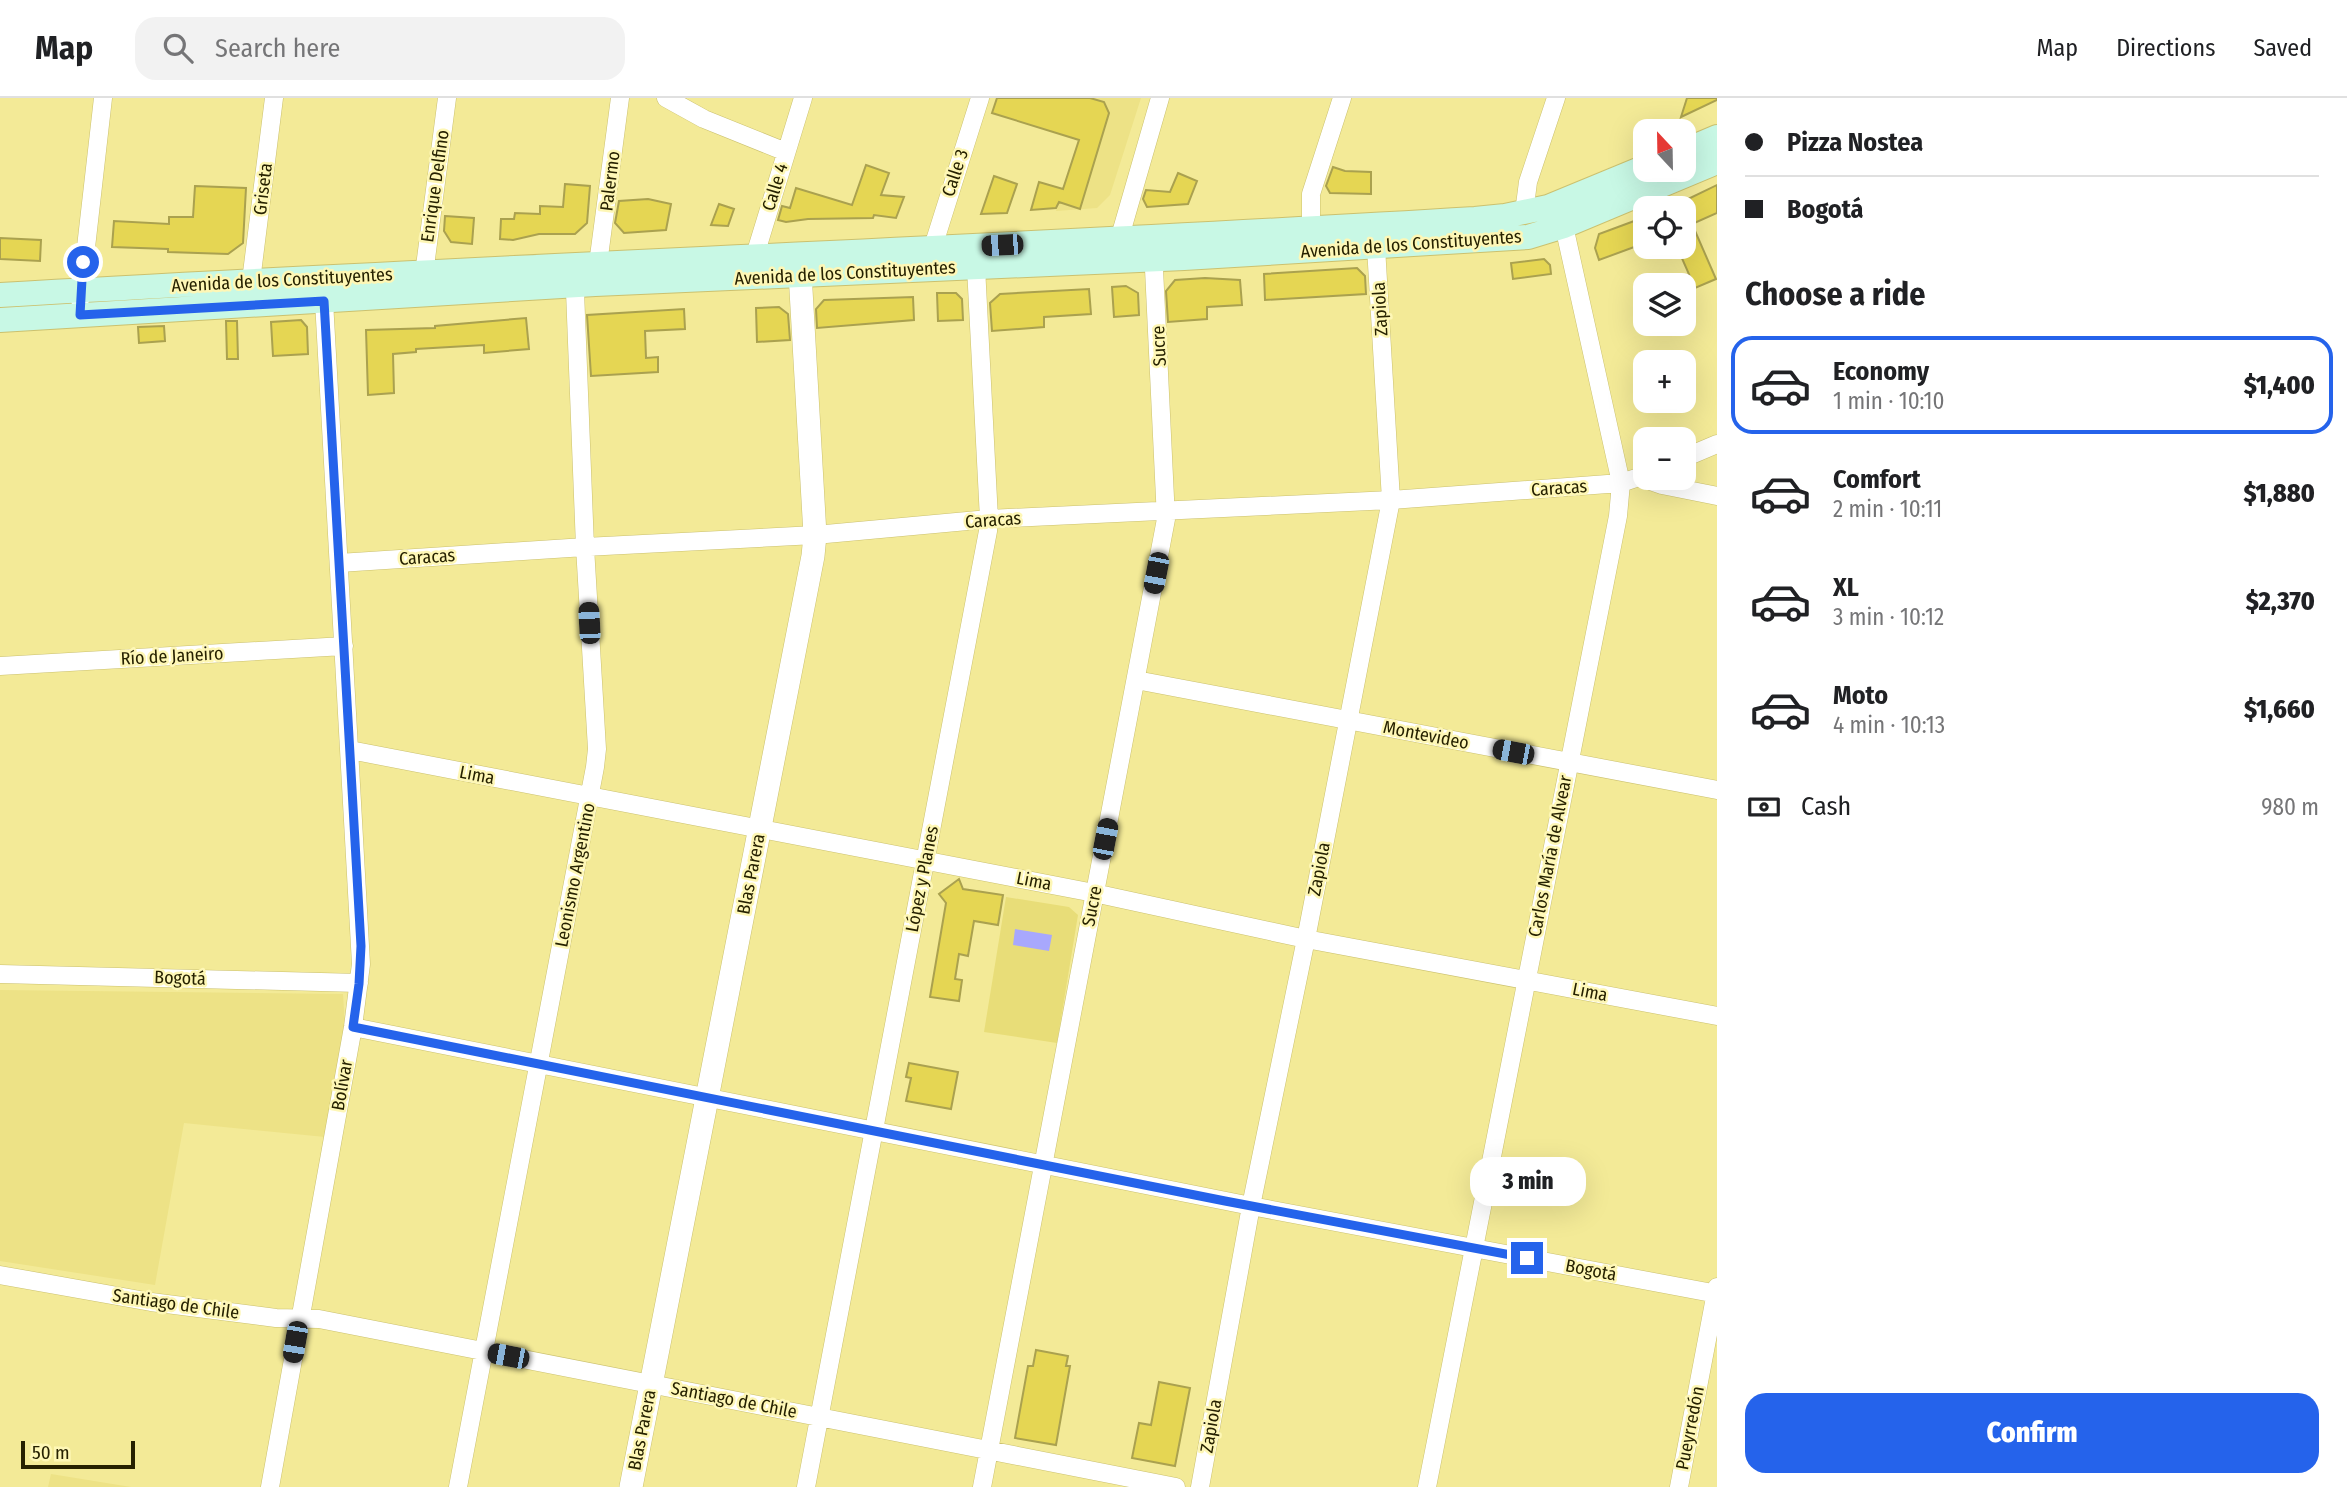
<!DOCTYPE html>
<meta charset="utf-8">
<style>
:root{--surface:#fff;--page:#f2f2f2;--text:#202124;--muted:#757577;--line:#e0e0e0;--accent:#2563eb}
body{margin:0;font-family:"Fira Sans Condensed",sans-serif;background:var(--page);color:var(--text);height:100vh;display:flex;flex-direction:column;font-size:26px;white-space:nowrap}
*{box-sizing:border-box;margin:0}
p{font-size:23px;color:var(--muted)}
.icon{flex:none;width:38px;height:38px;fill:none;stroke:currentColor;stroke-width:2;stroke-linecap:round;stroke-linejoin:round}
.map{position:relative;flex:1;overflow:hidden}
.sheet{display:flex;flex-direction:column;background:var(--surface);width:630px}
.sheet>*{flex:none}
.hud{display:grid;align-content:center;height:154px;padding:0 28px;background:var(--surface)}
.needle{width:46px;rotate:338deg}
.fabs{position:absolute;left:1633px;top:21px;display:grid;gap:14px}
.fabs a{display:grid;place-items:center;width:63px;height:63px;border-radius:14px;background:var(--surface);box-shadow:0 7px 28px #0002;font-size:35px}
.scale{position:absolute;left:21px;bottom:18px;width:114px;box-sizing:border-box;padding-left:7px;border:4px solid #262100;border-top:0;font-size:19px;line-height:24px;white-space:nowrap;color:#262100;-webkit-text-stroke:5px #fef7b6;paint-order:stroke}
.end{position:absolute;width:32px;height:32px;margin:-16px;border:9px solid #2563eb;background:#fff;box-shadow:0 0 0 4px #fff}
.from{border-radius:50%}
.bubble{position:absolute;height:49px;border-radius:21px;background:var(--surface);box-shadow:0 7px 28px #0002;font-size:23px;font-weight:800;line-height:49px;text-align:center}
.car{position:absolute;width:21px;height:42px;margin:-21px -10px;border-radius:9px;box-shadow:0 0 5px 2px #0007;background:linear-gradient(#222 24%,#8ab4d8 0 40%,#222 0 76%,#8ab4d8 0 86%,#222 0)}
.hud b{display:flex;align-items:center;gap:24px;height:66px;font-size:26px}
.hud b+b{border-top:2px solid var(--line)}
.hud i{width:18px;height:18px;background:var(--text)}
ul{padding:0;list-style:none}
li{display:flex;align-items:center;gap:21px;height:98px;margin:0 14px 10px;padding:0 14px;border:4px solid transparent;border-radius:21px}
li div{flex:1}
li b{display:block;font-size:26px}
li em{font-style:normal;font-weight:800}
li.on{border-color:var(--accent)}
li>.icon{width:63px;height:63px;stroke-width:1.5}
h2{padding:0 28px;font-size:32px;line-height:84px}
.pay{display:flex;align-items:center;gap:18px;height:77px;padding:0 28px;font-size:26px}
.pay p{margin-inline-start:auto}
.cta{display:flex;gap:14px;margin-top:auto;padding:14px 28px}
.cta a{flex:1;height:80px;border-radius:21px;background:var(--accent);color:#fff;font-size:28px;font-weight:800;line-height:80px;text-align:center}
header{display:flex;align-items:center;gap:42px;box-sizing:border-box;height:98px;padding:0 35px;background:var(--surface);border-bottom:2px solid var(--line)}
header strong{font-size:33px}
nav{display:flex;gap:38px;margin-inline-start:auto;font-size:24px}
.search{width:490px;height:63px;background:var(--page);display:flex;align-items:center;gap:18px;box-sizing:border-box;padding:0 24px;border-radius:21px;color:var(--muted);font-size:26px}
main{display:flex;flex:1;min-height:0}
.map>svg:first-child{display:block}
</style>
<header>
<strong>Map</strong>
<div class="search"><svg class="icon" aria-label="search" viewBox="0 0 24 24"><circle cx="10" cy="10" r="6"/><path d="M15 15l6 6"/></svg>Search here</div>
<nav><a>Map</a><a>Directions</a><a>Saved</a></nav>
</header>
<main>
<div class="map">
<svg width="1717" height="1389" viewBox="0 0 1717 1389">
<rect width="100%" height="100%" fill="#f3ea97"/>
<!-- built -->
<path fill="#ede286" d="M997,0H1141L1110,97L1097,110L1056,113L1078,42L992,15Z
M0,892L343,896L345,929L325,1039L184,1025L155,1187L0,1163Z
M51,1376L131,1389H48Z"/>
<!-- green -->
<path fill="#e8dd78" d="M1006,799L1069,809L1078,817L1057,945L984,934Z"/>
<!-- water -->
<path fill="#a8a8fd" d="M1015,831L1052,837L1049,853L1013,847Z"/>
<!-- building -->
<path fill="#e5d653" stroke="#aaa14f" stroke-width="2" d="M997,0H1090L1104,4L1109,15L1080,111L1059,104L1056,110L1031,112L1039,84L1063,91L1079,42L992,15Z
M1687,0H1717V2L1681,19Z
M866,67L889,75L881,97L904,99L896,120L874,117L873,120L808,121L786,124L778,122L782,108L790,110L796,90L852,107Z
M1333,69L1345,73L1371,74V96L1330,95L1326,88Z
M1178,75L1197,83L1188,106L1147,109L1143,101L1146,92L1170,94Z
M994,78L1017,86L1007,115L981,116Z
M565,86L590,88L587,125L575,136H539L513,142L500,141L501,121H514L515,115L540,116V108L563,109Z
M1717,87V115L1692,126L1716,181L1695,190L1677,149H1684V103Z
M195,88L246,90L243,145L228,156L168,154V151L112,149L114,123L169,126V119H193Z
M648,101L671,106L666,132L624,135L615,125L619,103Z
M719,106L734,111L728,128L711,127Z
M445,118L474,120L472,146L451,144L444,133Z
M1645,119V145L1599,162L1595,150L1599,136Z
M0,140L41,142L40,163L0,161Z
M1544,161L1550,167L1551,176L1513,181L1511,165Z
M1357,170L1365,178L1366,196L1265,202L1264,176Z
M1205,180L1240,182L1242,207L1207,209V221L1168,224L1166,193L1175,182Z
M1126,188L1138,195L1139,217L1114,219L1112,189Z
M1089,191L1091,216L1044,219V229L992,233L990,205L1000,196Z
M937,195H956L962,201L963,222L938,223Z
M913,199L914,222L817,230L816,211L824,202Z
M779,209L788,216L790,242L757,244L756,210Z
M684,211L685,231L645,233L646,260L658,259V274L591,278L587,217Z
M526,220L529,251L484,255V247L416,251V254L393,256L394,295L368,297L366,232L435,230V228Z
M301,222L307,229L308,256L273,258L271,224Z
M226,223H237L238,261H227Z
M164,228L165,243L139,245L138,229Z
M959,781L963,791L1003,797L998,827L974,823L968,858L959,856L955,881L962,882L959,903L930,899L946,805L939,796Z
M909,965L958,974L951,1011L906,1003L911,980L906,979Z
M1036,1252L1068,1258L1066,1268H1070L1056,1347L1015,1340L1028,1268H1033Z
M1159,1284L1190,1290L1175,1368L1132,1360L1139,1325L1151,1327Z"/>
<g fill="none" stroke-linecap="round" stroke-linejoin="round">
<defs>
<path id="minor" d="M666,0L704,21L786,54
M1524,115L1528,84L1556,0
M1311,142V96L1342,0
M932,152L980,0
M1119,152V142L1160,0
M752,167L803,0
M424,176L447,0
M251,183L274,0
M80,202L103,0
M1684,360L1717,346
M1639,379L1662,387L1717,398
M339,465L585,449L815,437L989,421L1391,402L1621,385L1645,377
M0,568L344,548
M1136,582L1717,692
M350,652L1094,795L1306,841L1717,918
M0,876L359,885
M353,929L1251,1108L1717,1196
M0,1177L151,1204L276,1220L319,1221L1176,1389
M270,1389L353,929L361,866L324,203
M458,1389L595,669L597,651L585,449L575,193C577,179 590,176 598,166L620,0
M806,1389L988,433L989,421L976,169
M982,1389L1166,421L1153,150
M1200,1389L1251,1108L1306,841L1391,402L1376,149
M1427,1389L1618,418L1621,385L1564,128
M1679,1389L1717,1189"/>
<path id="tertiary" d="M631,1389L813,458L815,437L799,157"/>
<path id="secondary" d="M1684,53L1717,39
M0,197C492,168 984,151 1475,121L1505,118L1548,109L1645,69
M0,222L595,186L1184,160L1528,139L1564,128L1717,64"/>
</defs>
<!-- minor casing -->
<use href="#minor" stroke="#cbc16f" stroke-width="19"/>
<!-- tertiary casing -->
<use href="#tertiary" stroke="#cbc16f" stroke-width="24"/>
<!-- secondary casing -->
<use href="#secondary" stroke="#cbc16f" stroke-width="26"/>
<!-- minor -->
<use href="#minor" stroke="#fff" stroke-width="18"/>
<!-- tertiary -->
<use href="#tertiary" stroke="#fff" stroke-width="23"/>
<!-- secondary -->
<use href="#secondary" stroke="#c8f8e5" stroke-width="24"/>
</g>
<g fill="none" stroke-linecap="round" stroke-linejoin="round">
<!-- route -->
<path stroke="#2563eb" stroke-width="9" d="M83,164L80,217L324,203L361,848L359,886L353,929L1225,1103L1527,1160"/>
</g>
<g text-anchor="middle" stroke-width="5" stroke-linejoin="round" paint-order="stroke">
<!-- street labels -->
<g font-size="18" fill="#262100" stroke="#fef7b6">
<text transform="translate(955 75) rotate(-72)" y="6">Calle 3</text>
<text transform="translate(610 83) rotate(-83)" y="6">Palermo</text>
<text transform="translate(435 88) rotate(-82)" y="6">Enrique Delfino</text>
<text transform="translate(775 89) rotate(-73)" y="6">Calle 4</text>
<text transform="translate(263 91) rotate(-83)" y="6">Griseta</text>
<text transform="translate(1411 146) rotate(-4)" y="6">Avenida de los Constituyentes</text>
<text transform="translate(845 175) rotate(-3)" y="6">Avenida de los Constituyentes</text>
<text transform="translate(282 182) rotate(-3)" y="6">Avenida de los Constituyentes</text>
<text transform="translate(1380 211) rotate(-93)" y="6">Zapiola</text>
<text transform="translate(1159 248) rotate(-93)" y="6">Sucre</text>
<text transform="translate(1559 390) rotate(-4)" y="6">Caracas</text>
<text transform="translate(993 422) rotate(-4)" y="6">Caracas</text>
<text transform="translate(427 459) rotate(-4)" y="6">Caracas</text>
<text transform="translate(172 558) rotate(-3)" y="6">Río de Janeiro</text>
<text transform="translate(1426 637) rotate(11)" y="6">Montevideo</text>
<text transform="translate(477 677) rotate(11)" y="6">Lima</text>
<text transform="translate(1550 758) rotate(-79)" y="6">Carlos María de Alvear</text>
<text transform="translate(1319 771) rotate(-79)" y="6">Zapiola</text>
<text transform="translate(751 776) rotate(-79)" y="6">Blas Parera</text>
<text transform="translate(575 777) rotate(-79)" y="6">Leonismo Argentino</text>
<text transform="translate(922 781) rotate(-79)" y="6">López y Planes</text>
<text transform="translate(1034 783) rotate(11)" y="6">Lima</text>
<text transform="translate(1092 808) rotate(-79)" y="6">Sucre</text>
<text transform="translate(180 880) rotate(2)" y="6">Bogotá</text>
<text transform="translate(1590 894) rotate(11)" y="6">Lima</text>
<text transform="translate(342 987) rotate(-80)" y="6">Bolívar</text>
<text transform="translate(1591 1172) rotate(11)" y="6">Bogotá</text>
<text transform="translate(176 1206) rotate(8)" y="6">Santiago de Chile</text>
<text transform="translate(734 1302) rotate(11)" y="6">Santiago de Chile</text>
<text transform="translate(1211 1328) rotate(-80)" y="6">Zapiola</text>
<text transform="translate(1690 1330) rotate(-79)" y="6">Pueyrredón</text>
<text transform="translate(642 1332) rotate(-79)" y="6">Blas Parera</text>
</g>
</g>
</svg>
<div class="fabs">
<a><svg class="needle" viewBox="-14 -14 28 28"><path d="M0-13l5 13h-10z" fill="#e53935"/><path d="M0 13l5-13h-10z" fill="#757577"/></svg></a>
<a><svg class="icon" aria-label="locate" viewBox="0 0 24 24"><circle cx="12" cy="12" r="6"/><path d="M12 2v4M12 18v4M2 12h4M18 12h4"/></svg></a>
<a><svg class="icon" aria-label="layers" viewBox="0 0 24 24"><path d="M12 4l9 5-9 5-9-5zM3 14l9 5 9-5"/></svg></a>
<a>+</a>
<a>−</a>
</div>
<div class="scale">50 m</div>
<i class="end from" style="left:83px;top:164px"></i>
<i class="end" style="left:1527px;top:1160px"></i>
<div class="bubble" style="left:1470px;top:1059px;width:116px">3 min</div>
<i class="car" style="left:1002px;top:147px;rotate:267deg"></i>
<i class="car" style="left:1156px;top:475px;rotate:191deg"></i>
<i class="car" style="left:589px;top:525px;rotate:357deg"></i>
<i class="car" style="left:1513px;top:654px;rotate:281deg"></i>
<i class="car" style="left:1105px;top:741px;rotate:11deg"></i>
<i class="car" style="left:295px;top:1244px;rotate:190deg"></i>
<i class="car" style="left:508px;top:1258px;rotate:281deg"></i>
</div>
<section class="sheet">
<div class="hud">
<b><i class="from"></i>Pizza Nostea</b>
<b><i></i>Bogotá</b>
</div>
<h2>Choose a ride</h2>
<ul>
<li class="on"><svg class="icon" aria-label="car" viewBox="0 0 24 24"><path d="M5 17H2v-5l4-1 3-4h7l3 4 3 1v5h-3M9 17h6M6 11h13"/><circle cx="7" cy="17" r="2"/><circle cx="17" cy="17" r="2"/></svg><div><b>Economy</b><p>1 min · 10:10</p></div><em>$1,400</em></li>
<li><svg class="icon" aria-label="car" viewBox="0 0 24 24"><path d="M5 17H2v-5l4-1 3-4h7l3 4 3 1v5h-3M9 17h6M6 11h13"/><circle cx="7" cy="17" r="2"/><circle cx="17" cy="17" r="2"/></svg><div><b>Comfort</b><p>2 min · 10:11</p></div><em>$1,880</em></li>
<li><svg class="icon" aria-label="car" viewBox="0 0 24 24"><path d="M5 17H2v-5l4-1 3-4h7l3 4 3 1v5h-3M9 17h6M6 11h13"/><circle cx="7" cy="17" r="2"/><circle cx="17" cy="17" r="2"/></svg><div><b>XL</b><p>3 min · 10:12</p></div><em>$2,370</em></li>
<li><svg class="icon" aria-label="car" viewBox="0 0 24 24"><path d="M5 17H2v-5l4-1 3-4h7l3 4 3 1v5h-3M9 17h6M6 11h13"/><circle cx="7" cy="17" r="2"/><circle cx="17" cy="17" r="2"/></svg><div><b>Moto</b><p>4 min · 10:13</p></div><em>$1,660</em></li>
</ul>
<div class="pay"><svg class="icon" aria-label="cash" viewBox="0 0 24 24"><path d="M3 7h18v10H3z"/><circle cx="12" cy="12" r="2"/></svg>Cash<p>980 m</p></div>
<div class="cta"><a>Confirm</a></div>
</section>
</main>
